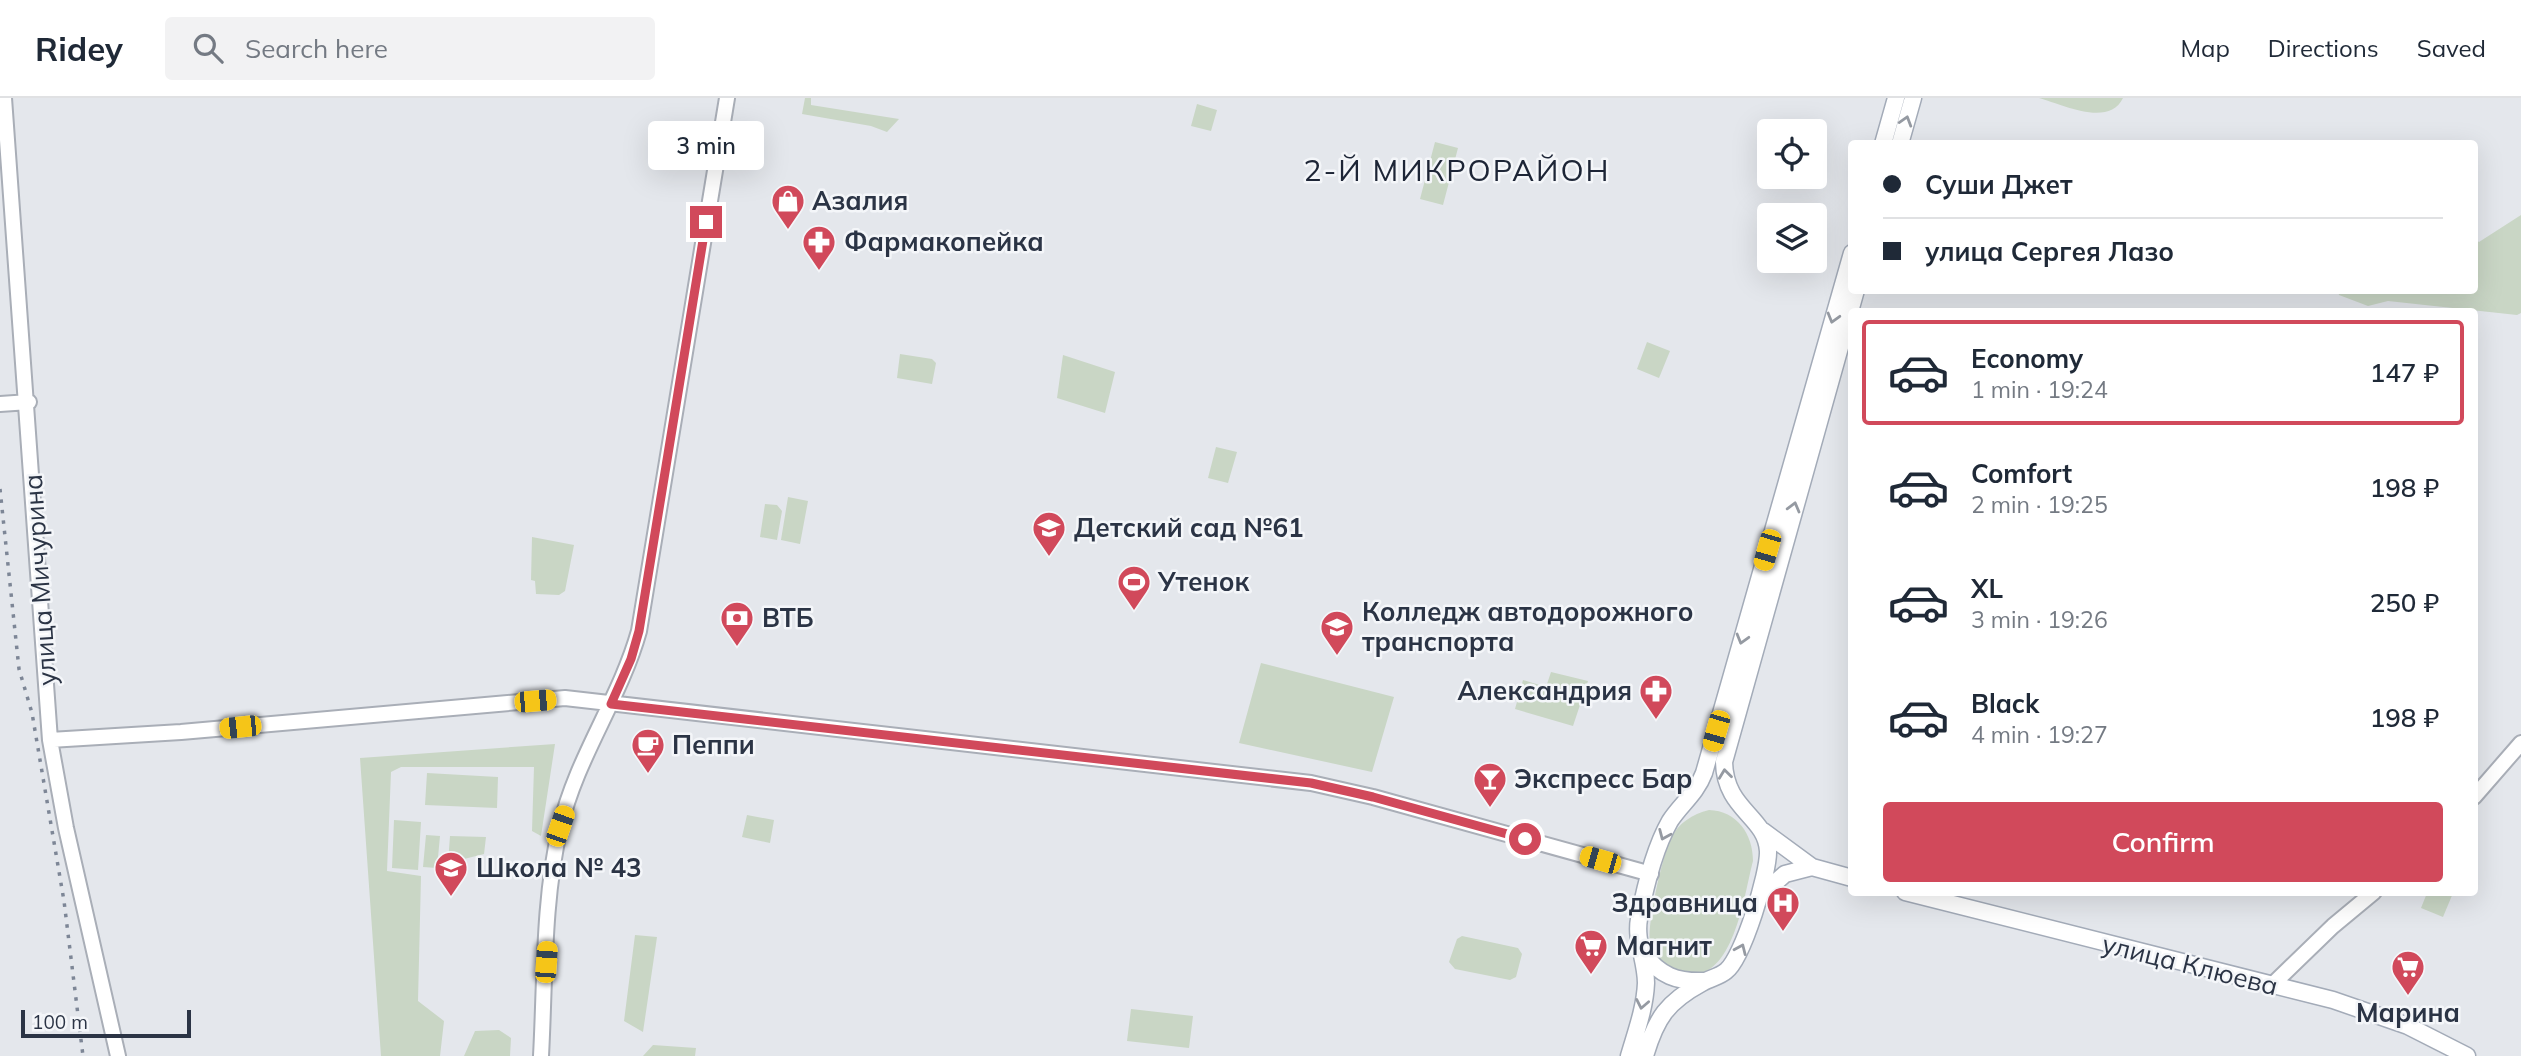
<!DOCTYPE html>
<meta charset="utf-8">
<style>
:root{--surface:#fff;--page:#f2f2f3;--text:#1f2937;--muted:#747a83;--line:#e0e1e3;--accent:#d1495b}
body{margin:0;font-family:Mulish,sans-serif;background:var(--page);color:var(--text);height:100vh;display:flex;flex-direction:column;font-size:26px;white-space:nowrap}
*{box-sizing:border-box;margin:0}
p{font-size:23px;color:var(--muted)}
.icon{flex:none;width:38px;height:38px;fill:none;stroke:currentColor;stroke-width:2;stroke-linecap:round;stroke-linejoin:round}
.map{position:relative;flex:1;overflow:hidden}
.panel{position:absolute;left:1848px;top:210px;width:630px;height:588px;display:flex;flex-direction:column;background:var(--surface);border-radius:7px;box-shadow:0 7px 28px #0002}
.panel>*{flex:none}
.top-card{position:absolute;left:1848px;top:42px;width:630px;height:154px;border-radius:7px;box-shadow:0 7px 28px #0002;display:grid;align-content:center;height:154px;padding:0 35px;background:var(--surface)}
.fabs{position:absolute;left:1757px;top:21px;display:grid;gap:14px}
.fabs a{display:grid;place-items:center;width:70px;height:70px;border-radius:7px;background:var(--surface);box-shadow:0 7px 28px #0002;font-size:35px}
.scale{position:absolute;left:21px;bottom:18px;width:170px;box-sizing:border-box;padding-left:7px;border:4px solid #2b3445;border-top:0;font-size:19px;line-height:24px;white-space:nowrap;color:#2b3445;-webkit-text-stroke:5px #f4f6f9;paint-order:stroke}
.end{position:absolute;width:32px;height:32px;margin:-16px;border:9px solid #d1495b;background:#fff;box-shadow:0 0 0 4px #fff}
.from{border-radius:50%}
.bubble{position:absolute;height:49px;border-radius:7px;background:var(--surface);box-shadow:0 7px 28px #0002;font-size:23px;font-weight:600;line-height:49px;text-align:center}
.car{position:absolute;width:21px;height:42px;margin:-21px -10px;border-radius:9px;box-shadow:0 0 5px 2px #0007;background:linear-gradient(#f5c518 24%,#345 0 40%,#f5c518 0 76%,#345 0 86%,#f5c518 0)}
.top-card b{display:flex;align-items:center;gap:24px;height:66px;font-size:26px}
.top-card b+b{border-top:2px solid var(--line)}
.top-card i{width:18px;height:18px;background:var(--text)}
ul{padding:12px 0 0;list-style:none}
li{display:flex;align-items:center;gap:21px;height:105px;margin:0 14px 10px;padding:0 21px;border:4px solid transparent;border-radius:7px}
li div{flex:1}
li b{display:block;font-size:26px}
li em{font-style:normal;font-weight:600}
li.on{border-color:var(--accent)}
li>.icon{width:63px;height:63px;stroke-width:1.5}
.button{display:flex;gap:14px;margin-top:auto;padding:14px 35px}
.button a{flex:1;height:80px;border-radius:7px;background:var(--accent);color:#fff;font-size:28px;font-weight:600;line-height:80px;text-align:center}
header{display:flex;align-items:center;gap:42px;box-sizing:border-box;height:98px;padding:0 35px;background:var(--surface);border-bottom:2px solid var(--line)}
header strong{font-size:33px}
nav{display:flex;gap:38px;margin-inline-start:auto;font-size:24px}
.search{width:490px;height:63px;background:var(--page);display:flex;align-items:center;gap:18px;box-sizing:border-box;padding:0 24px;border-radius:7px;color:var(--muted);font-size:26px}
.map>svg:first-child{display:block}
</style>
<header>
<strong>Ridey</strong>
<div class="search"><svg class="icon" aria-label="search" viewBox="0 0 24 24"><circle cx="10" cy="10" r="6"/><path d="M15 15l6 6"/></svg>Search here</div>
<nav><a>Map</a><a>Directions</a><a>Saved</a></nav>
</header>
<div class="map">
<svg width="2521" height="958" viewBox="0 0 2521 958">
<rect width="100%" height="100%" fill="#e4e7ec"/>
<!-- green -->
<path fill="#c9d6c5" d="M805,0H811V7L899,21L887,34L871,28L802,16Z
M2039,0H2123C2109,30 2061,6 2039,0Z
M1197,6L1217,12L1211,33L1191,28Z
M1435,44L1458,50L1443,107L1420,101Z
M2521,117V215L2517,217L2388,203L2368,208L2339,197L2338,193L2474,192L2475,141L2479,144Z
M1647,244L1670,253L1659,280L1637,271Z
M900,256L932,261L936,265L932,286L897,280Z
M1063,257L1115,274L1105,315L1057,300Z
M1216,349L1237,354L1228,385L1208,380Z
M788,399L808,403L800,446L781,442Z
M765,406L777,407L782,413L777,442L760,439Z
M532,439L574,447L565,493L559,497L536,496L535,483L531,482Z
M1261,565L1394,599L1372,674L1239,645Z
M1551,574L1588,583L1573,628L1515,611L1523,582L1546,589Z
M555,646L541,738L532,733L534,669H401L391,674L387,773L421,778L418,903L444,923L440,958H381L360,660Z
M427,675L498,679L497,710L425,707Z
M1709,712C1737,713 1753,736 1753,763C1744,796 1734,886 1684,876C1670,873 1657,863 1651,850C1644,835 1663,756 1671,740C1679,725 1692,716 1709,712Z
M747,717L774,722L770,745L742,739Z
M394,722L421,724L418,772L392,770Z
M426,737L440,738L437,770L423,769Z
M450,738L486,739L484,756L448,765Z
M2427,795H2453L2443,819L2421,810Z
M635,837L657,839L643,934L624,923Z
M1462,838L1518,850L1522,856L1516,879L1510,882L1455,871L1449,864L1457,841Z
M1131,911L1193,918L1189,950L1127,943Z
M499,932L511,940L510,958H464L475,933Z
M653,947L696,950L695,958H643Z"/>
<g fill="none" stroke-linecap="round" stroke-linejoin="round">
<defs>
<path id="secondary" d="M4,0L50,642L66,730L118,958
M0,306L29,304
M50,642L181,634L565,600L1311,685L1373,699L1651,776
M2474,699L2521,645
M2271,888L2333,828L2374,794
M541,958C545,885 543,801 560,730C576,660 620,601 639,533L727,0"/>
<path id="primary" d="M1883,46L1896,0
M1900,46L1913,0
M1763,733L1812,769L1852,780
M1905,794L2333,902L2408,928L2467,958
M1760,798L1785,776L1812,769
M1643,855C1660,878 1677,884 1704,883
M1629,958C1636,934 1645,910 1646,885C1646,863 1635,842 1639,821C1645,789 1654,751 1670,723C1681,706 1696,696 1704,675L1852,155
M1645,958C1656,920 1667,904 1702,885C1710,880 1719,879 1726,873C1743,860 1769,774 1768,753C1766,718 1725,712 1724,664L1856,192"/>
</defs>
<!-- secondary casing -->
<use href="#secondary" stroke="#a9aeb7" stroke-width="18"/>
<!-- primary casing -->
<use href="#primary" stroke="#a3abb8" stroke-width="19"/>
<!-- secondary -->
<use href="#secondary" stroke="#fff" stroke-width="14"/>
<!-- primary -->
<use href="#primary" stroke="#fff" stroke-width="16"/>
<!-- rail -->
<path stroke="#7d8696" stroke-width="3.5" stroke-dasharray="3.5 7" stroke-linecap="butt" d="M0,391L19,571L32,615L64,803L83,958"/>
</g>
<!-- one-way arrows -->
<defs><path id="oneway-chevron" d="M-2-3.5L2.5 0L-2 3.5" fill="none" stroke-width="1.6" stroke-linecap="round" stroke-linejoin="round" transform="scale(1.75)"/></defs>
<g stroke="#959aa2">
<use href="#oneway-chevron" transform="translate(1906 23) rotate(-73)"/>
<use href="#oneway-chevron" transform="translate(1833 220) rotate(106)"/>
<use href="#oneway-chevron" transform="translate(1794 409) rotate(-75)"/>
<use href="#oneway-chevron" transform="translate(1742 541) rotate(106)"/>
<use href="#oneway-chevron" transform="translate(1725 676) rotate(-97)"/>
<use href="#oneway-chevron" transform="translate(1664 737) rotate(113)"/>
<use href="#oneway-chevron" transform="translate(1741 851) rotate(-66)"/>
<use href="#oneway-chevron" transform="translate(1642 906) rotate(101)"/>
</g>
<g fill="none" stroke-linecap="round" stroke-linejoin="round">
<!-- route -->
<path stroke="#d1495b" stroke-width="9" d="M706,124L639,533L631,561L611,606L1311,685L1373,699L1525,741"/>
</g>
<!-- icons -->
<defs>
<symbol id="shop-pin" viewBox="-11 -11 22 30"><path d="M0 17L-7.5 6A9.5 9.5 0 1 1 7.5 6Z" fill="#d1495b" stroke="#f4f6f9"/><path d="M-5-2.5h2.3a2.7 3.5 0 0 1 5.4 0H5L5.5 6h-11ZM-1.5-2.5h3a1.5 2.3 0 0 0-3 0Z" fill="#fff"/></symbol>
<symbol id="pharmacy-pin" viewBox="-11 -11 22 30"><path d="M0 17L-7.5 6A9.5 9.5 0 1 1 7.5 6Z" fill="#d1495b" stroke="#f4f6f9"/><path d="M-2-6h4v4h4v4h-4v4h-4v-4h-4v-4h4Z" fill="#fff"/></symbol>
<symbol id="school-pin" viewBox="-11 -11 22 30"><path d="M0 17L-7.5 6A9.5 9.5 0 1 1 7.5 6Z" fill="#d1495b" stroke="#f4f6f9"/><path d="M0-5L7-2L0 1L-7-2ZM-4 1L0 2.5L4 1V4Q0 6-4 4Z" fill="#fff"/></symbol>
<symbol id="stadium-pin" viewBox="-11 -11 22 30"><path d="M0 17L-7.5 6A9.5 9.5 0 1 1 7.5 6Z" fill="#d1495b" stroke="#f4f6f9"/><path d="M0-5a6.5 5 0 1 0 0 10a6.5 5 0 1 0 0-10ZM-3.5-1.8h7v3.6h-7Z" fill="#fff"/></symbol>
<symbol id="bank-pin" viewBox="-11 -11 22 30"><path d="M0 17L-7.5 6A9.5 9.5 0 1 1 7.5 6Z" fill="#d1495b" stroke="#f4f6f9"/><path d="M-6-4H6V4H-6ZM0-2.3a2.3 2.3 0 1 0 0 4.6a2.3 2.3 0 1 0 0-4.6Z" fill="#fff"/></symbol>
<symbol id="university-pin" viewBox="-11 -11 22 30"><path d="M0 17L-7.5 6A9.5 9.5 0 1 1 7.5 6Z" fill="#d1495b" stroke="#f4f6f9"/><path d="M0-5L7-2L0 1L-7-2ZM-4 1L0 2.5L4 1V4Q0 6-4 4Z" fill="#fff"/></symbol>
<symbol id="cafe-pin" viewBox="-11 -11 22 30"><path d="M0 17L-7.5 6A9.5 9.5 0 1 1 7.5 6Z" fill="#d1495b" stroke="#f4f6f9"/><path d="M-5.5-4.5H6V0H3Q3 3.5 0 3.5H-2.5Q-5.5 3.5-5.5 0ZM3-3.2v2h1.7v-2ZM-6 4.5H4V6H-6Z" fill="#fff"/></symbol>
<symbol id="bar-pin" viewBox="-11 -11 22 30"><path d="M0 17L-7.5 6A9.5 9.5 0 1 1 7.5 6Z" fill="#d1495b" stroke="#f4f6f9"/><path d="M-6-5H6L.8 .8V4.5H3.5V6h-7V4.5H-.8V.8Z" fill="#fff"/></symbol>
<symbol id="hospital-pin" viewBox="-11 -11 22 30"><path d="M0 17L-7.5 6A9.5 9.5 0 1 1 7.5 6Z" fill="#d1495b" stroke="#f4f6f9"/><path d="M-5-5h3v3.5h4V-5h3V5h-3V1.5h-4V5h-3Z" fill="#fff"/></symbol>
<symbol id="supermarket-pin" viewBox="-11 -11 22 30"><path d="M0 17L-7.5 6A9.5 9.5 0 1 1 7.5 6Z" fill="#d1495b" stroke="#f4f6f9"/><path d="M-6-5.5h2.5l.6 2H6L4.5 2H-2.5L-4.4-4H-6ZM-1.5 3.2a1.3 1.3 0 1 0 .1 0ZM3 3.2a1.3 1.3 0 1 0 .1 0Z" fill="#fff"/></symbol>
</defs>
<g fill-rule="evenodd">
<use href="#shop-pin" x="769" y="84" width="38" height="52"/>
<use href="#pharmacy-pin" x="800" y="125" width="38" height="52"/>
<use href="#school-pin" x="1030" y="411" width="38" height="52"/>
<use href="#stadium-pin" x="1115" y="465" width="38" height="52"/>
<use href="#bank-pin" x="718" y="501" width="38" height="52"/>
<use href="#university-pin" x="1318" y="510" width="38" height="52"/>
<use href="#pharmacy-pin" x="1637" y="574" width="38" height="52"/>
<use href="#cafe-pin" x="629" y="628" width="38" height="52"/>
<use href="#bar-pin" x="1471" y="662" width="38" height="52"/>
<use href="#school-pin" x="432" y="751" width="38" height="52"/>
<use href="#hospital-pin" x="1764" y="786" width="38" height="52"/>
<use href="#supermarket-pin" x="1572" y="829" width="38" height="52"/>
<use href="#supermarket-pin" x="2389" y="850" width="38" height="52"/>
</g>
<g text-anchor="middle" stroke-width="5" stroke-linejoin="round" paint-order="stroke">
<!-- poi labels -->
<g font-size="26" font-weight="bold" fill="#2b3445" stroke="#f4f6f9" text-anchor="start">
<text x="812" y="112">Азалия</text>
<text x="844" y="153">Фармакопейка</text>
<text x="1074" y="439">Детский сад №61</text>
<text x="1158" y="493">Утенок</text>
<text x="1362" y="523">Колледж автодорожного<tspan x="1362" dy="30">транспорта</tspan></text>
<text x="762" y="529">ВТБ</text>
<text x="1632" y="602" text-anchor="end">Александрия</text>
<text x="672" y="656">Пеппи</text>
<text x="1514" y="690">Экспресс Бар</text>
<text x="476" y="779">Школа № 43</text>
<text x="1758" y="814" text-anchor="end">Здравница</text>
<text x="1616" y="857">Магнит</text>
<text x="2408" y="924" text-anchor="middle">Марина</text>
</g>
<!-- street labels -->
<g font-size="26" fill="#2b3445" stroke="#f4f6f9">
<text transform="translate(40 482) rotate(-94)" y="9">улица Мичурина</text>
<text transform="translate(2190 867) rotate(14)" y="9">улица Клюева</text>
</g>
<!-- quarter labels -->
<g font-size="30" letter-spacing="2" fill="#1d2536" stroke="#f4f6f9">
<text x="1457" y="83">2-Й МИКРОРАЙОН</text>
</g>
</g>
</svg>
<div class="fabs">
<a><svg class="icon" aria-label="locate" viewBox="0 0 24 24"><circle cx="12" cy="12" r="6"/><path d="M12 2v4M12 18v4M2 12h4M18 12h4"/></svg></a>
<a><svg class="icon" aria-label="layers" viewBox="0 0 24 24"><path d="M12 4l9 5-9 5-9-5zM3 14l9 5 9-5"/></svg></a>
</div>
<div class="scale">100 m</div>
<i class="end from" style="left:1525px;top:741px"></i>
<i class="end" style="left:706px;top:124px"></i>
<div class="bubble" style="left:648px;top:23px;width:116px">3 min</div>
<i class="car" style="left:1767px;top:452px;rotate:196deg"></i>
<i class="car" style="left:535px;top:603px;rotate:85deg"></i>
<i class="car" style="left:240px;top:629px;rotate:264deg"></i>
<i class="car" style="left:1716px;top:633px;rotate:196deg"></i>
<i class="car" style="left:560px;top:728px;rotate:19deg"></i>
<i class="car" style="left:1600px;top:762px;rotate:286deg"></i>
<i class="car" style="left:546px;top:864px;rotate:4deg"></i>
<div class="top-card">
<b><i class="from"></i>Суши Джет</b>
<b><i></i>улица Сергея Лазо</b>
</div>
<section class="panel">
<ul>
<li class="on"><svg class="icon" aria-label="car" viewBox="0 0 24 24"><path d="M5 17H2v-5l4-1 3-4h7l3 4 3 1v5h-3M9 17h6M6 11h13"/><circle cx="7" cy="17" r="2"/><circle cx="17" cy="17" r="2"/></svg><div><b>Economy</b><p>1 min · 19:24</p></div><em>147 ₽</em></li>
<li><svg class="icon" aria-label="car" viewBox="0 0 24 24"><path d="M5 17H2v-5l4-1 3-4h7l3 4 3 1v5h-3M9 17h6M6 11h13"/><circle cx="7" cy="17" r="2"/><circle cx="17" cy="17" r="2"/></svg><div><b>Comfort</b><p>2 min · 19:25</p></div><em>198 ₽</em></li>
<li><svg class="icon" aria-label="car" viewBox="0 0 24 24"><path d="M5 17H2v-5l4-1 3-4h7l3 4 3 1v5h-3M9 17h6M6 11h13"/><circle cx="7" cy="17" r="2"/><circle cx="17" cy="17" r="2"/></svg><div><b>XL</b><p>3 min · 19:26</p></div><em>250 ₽</em></li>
<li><svg class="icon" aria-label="car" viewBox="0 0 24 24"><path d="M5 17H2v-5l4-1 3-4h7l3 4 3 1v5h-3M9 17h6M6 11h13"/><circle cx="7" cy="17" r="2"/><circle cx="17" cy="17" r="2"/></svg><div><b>Black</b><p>4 min · 19:27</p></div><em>198 ₽</em></li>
</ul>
<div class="button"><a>Confirm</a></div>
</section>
</div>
